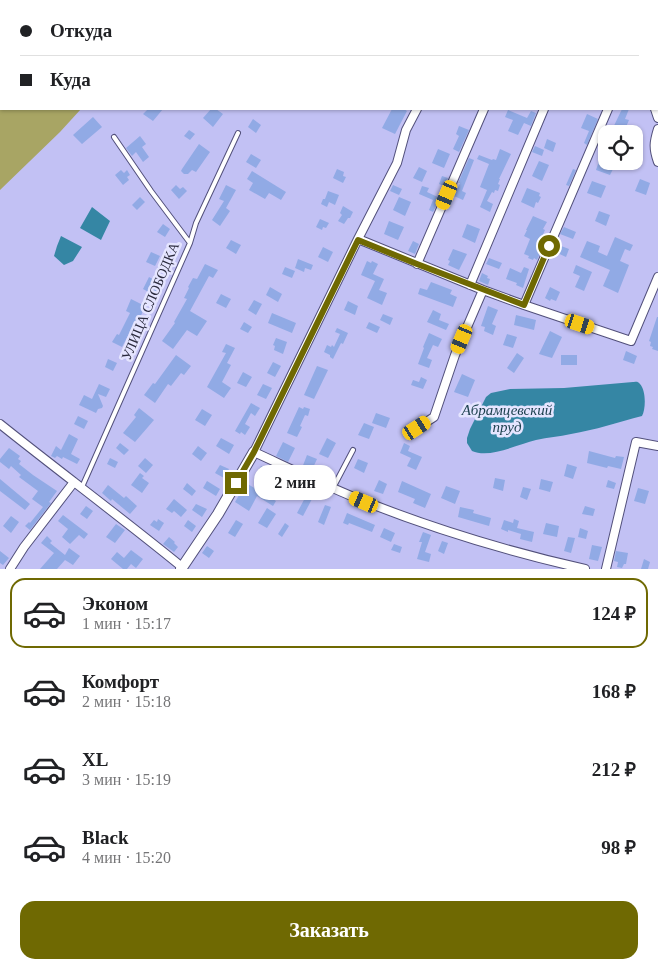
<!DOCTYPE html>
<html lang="ru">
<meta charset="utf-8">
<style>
:root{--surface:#fff;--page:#f6f6f6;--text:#202124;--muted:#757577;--line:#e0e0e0;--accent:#6f6902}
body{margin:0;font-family:"Times New Roman",serif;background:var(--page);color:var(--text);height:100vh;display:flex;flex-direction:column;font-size:19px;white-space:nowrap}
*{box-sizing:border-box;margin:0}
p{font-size:16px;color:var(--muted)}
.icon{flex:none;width:28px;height:28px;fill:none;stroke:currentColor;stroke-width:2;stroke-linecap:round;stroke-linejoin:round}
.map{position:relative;height:569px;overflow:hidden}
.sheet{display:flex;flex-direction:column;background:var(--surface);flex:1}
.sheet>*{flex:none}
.hud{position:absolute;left:0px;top:0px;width:659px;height:110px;box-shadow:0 1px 4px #0004;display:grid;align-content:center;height:110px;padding:0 20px;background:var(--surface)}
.tools{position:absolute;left:598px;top:125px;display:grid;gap:10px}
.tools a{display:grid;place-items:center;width:45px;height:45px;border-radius:10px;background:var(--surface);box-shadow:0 1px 4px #0004;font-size:25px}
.end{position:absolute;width:22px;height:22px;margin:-11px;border:6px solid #6f6902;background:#fff;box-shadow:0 0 0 2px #fff}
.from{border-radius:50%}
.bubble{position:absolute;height:35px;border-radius:15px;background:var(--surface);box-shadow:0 1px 4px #0004;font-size:16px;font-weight:700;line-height:35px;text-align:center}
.car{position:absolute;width:15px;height:30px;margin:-15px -8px;border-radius:6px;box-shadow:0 0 4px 1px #0007;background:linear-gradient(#f5c518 24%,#345 0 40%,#f5c518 0 76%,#345 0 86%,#f5c518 0)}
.hud b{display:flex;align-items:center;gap:18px;height:48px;font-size:19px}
.hud b+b{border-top:1px solid var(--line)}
.hud i{width:12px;height:12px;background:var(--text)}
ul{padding:9px 0 0;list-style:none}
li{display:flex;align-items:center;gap:15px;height:70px;margin:0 10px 8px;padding:0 10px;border:2px solid transparent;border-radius:15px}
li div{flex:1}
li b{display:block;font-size:19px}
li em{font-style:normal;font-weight:700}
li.active{border-color:var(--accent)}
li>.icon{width:45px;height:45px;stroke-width:1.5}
.primary-button{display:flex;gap:10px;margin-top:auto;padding:10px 20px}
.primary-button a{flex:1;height:58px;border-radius:15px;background:var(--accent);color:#fff;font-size:20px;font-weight:700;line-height:58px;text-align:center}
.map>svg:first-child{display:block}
</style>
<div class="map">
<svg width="658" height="569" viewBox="0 0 658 569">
<rect width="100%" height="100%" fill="#c2c1f4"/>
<!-- green -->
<path fill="#a8a564" d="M0,0H183L182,1H1V109H81L60,132L0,190Z
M612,0H658V113V1H612Z"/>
<!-- water -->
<path fill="#3586a4" d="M92,207L110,221L101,240L80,228Z
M61,236L82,247L73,261L64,265L54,256L57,246Z
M633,382C637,382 637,381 640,384C646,390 646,409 642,416C619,422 595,430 571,434C559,437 548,437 536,440C518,444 490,459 472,451L467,443V438L470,429L486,397L491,393L510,389L564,388Z"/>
<!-- building -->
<path fill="#91aae5" d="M148,109H163L153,121L143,114Z
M211,109H216L223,114L213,127L203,118Z
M392,109H404L407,111L395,134L382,128Z
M622,109H629L625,119L629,120L623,134H615L611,132Z
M508,110L527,118L531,111L536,113L531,126L524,123L518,135L508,131L513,120L505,117Z
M587,114L598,119L587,145L584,143L589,131L581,128Z
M93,117L102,127L82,144L73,135Z
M253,119L261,125L256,133L248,127Z
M459,126L469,130L459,152L453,149L459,136L456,134Z
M189,130L195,134L190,140L184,136Z
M140,136L146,144L142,147L149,157L143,162L136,152L132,156L126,148Z
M547,139L556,143L553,152L544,148Z
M199,144L210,152L196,172L192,170L188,174H184L181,171L182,169Z
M535,146L544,150L542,156L532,152Z
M438,149L450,154L444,168L432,163Z
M500,149L511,154L499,179H500L498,184L500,185L498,191L495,190L494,193L492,192L487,201L493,204L490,212L480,207L487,190L480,187L489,164L477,159L479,155L492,160L493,159L496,160Z
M251,154L261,160L256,168L246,162Z
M469,158L474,160L462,191L466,193L463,200L454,196L460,183H458Z
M539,161L549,165L542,181L532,176Z
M599,161L614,167L610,175L596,170Z
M419,167L427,171L422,182L413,178Z
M337,169L344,172L343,176L346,177L343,183L333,178Z
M573,169L576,170L569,186L566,185Z
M121,170L124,173L127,170L130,175L127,177L129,180L123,185L115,175Z
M252,171L286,192L281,200L269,193L265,199L249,190L253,183L247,179Z
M442,176L448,178L444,186L439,184Z
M640,179L650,183L646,195L635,191Z
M592,181L606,186L601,198L587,193Z
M176,185L180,189L183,187L187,191L179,199L171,190Z
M226,185L236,190L226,208L230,211L220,226L212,220L224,201L219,199Z
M393,185L402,189L399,195L390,191Z
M422,186L429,188L427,192L440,198L433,212L429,210L433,200L419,194Z
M527,188L540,193L539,196L541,197L538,203L536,202L534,208L521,202Z
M328,191L339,195L335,205L329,202L327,207L321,204L323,199H325Z
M140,197L145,202L137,210L132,205Z
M399,197L411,202L405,216L393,210Z
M343,206L353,212L350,218H348L344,224L338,221L342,215L340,213Z
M599,211L610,215L606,226L595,221Z
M533,216L547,222L543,229L545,230L538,246L543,247L537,260L534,258L533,260L528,258L529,256L524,254L530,239L524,236L527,230H526Z
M320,219L329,223L326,228L323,227L322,230L316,227Z
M389,221L404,227L398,240L384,234Z
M163,224L170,229L165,237L157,232Z
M467,224L480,229L475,243L462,237Z
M564,227L576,232L573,239L560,234Z
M615,237L633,245L630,251L625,249L620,261L629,265L618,293L603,286L610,270L580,257L587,241L600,246L598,252L607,256Z
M231,240L241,245L236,254L226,248Z
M413,241L419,244L415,254L408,251Z
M556,244L569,249L566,257L553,251Z
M323,247L333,252L328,262L318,257Z
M453,249L467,254L459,270L448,265L450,261L448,260Z
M151,252L160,256L155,266L146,262Z
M489,258L502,263L499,269L486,264Z
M298,259L313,265L311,270L305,268L304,272L295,268Z
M367,261L371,263L372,261L378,264L373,274L384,279L379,290L387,293L382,305L367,298L375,281L361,275Z
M205,264L218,270L213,278L209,276L190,311L207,321L197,336L187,330L173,349L162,341L175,323L174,322L187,299L184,298L189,288L188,287L193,278L197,279Z
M576,265L592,272L584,291L575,287L580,276L573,273Z
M285,267L295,271L292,278L282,274Z
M524,267L529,269L523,288L516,285L517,283L506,279L510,268L521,273Z
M482,273L488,276L487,278L490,279L488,285L479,281Z
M149,277L162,284L156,296L143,289Z
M431,282L452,290L450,294L457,297L453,307L418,294L420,288L427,290Z
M270,287L282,294L278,302L266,295Z
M550,287L560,292L556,301L551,299L550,301L545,298Z
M221,294L231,299L226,308L216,303Z
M131,299L145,306L140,318L138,317L122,347L112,342L117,334L119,335L130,313L126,311Z
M254,300L262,304L256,315L248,310Z
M348,301L358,306L355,315L344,310Z
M488,306L498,310L492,324L496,326L493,335L484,331L485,327L481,326Z
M433,310L441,314L439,320L449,324L446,330L427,322Z
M272,313L296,323L292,333L268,323Z
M383,314L393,318L390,325L380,320Z
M516,315L536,320L534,330L514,325Z
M657,317H658V351L652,349L653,347L650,346L651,342L649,341Z
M244,322L252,327L248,333L240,329Z
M369,322L380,327L377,333L366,328Z
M337,328L348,333L343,344L341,343L333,359L330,357V355L324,352L327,345L331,347L332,345L334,347L340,334L335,332Z
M550,331L562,337L552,358L539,354Z
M429,333L442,339L438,347L433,345L427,358L432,360L429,368L418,364L424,348L423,347Z
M507,334L517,337L513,348L503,345Z
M276,338L287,342L283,354L274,350L275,346L273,345Z
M226,344L235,348L227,363L231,365L222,382L231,388L224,398L207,387L226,353L222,352Z
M626,351L637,356L634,364L623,360Z
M517,353L524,358L514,373L507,368Z
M176,355L191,366L184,375L181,373L171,386L168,384L155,403L144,395L153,383L155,384Z
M561,355H577V365H561Z
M108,359L117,363L113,371L105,367Z
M273,362L281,366L275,377L267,373Z
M317,366L328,370L314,399L304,395Z
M243,372L252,377L246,387L237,383Z
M462,374L475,380L468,397L454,392Z
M421,377L427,380L423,389L411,385L413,380L419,382Z
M99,384L110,389L106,397L98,394L103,406L102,408L98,409L96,413L79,405L84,395L92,399Z
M263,384L272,388L266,399L257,395Z
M251,403L260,408L255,416L251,413L245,424L250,427L245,435L241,432L240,434L235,431Z
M299,407L303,409L304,407L310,409L308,416L305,415L300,426L302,427L297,437L287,433Z
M139,408L154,420L135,442L123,433L136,417L134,415Z
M202,409L212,415L205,426L195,420Z
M376,413L390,418L386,428L372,423Z
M78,416L88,421L84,429L74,424Z
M364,423L374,427L369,439L358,435Z
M69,434L78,439L71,454L80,459L77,464L63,457L62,459L57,456L55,458L51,456L56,446L61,450Z
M221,438L234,445L229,454L216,446Z
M327,438L336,443L328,458L319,454Z
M283,442L295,448L288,462L276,456Z
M120,443L129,450L124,455L116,448Z
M404,443L410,446L408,451L422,457L416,470L407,466L411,458L400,453Z
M198,446L207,453L201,461L192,454Z
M9,448L20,456L18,459L21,461L19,464L33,475L57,491L49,502L51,503L30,530L25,526L29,522L30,523L43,507L32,499L38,491L19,477L21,475L11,466L9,469L0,462V459Z
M589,451L615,458L616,456L624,457L621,469L608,466L607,468L587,463Z
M307,455L317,459L311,472L302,468Z
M110,458L118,462L115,468L107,464Z
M145,458L153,465L146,473L138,466Z
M358,459L368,463L364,473L354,468Z
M567,464L577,467L573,479L564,476Z
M220,465L229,469L224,478L215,473Z
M261,466L269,470L263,481L255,476Z
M140,473L144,476L142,478L149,483L142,493L131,485Z
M495,478L505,480L503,491L493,488Z
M0,479L30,504L25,510L0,491Z
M281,479L288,482L282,493L276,490Z
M541,479L553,482L550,492L539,489Z
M379,480L387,484L383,494L374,491Z
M608,480L616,483L614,489L606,487Z
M207,481L220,489L216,496L203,488Z
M402,481L431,494L425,508L413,503L415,499L398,492Z
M187,483L196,491L192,496L183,489Z
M246,483L276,501L273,506L257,496L249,511L235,502Z
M108,485L124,498L126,496L137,506L130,514L112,499L111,501L102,493Z
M446,486L460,491L455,504L441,498Z
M523,487L531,489L527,500L520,497Z
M638,488L649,491L645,504L634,501Z
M306,496L312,499L303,516L297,513Z
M174,499L187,510L181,517L174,511L172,513L166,509Z
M196,504L207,509L202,517L192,510Z
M325,505L331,507L324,525L318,522Z
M86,506L93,511L87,519L80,514Z
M585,506L595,509L593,516L582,514Z
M460,507L474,510L473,513L491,518L489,526L458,517Z
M267,508L276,514L267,528L258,523Z
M347,513L375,525L372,532L349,523L348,525L343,523Z
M63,515L88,534L84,539L79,535L70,544L62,537L68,529L58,521Z
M11,516L19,522L11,533L3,526Z
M158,519L164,523L159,531L150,525L154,520L157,522Z
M514,519L519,521L517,528L534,532L532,542L520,539L521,534L508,530V532L501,529L504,520L513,523Z
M188,520L196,526L192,532L184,526Z
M236,520L243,524L235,537L228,533Z
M285,523L289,526L282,537L278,534Z
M546,523L559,526L557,537L543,534Z
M116,524L125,530L115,543L106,537Z
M384,528L395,533L391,542L380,537Z
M580,528L588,531L586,539L578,537Z
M423,532L431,535L425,552L431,554L429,562L417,559L422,542H419Z
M47,536L52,541L50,543L65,555L69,548L80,556L73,565L65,560L57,569H40L54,553L41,543Z
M169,537L175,542L174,543L178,547L174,552L163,544Z
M568,537L575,538L571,553L564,551Z
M442,541L448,543L444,554L438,551Z
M394,544L402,547L400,553L391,550Z
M592,545L602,547L598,561L589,559Z
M207,546L214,551L209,558L202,553Z
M131,550L143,559L136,568L131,564L127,569H123L111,559L117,552L124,558Z
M0,551L9,558L3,565L0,563Z
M616,551L628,553L626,564H624L622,568L617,567L618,562L614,561Z
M644,559L650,562L648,569H641Z"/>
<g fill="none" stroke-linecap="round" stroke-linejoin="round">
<defs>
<path id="lane" d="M246,0L248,1
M190,243L196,223L238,133
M82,487L190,243L151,191L114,137
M333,488L353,450"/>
<path id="street" d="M464,1V0
M530,1V0
M590,1V0
M417,109L406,130L397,163L358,239L254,452C291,469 328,487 366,502C437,530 510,552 585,569
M655,109L658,118
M658,129C654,142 653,148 658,162
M358,239L483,290L524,305L631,341L658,277
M417,264L484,109
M470,285L544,109
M524,305L608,109
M0,424C60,472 122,518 182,567
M417,428L434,417L455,355L483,290
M10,569L24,547L74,482
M606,569L636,442L658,446"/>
<path id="secondary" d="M181,569L218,514L254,452"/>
</defs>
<!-- lane casing -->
<use href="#lane" stroke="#52507b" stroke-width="6"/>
<!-- street casing -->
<use href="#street" stroke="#52507b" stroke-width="10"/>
<!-- secondary casing -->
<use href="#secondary" stroke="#52507b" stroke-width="12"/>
<!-- lane -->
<use href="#lane" stroke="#fff" stroke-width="4"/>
<!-- street -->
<use href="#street" stroke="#fff" stroke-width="8"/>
<!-- secondary -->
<use href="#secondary" stroke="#fff" stroke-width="10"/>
</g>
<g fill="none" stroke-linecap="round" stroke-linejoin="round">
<!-- route -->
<path stroke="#6f6902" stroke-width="6" d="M236,483L254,452L358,240L417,264L524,305L549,246"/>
</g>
<g text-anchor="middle" stroke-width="5" stroke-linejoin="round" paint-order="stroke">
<!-- street labels -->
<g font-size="14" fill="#2a2a3d" stroke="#e5e5ff">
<text transform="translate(150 301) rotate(-67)" y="5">УЛИЦА СЛОБОДКА</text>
</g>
<!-- water labels -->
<g font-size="15" font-style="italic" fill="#1b3f4d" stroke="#e5e5ff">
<text x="507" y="415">Абрамцевский<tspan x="507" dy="17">пруд</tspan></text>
</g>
</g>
</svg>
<div class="tools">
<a><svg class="icon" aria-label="locate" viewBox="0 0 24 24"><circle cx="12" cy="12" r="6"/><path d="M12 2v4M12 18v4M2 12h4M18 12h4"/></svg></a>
</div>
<i class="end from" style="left:549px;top:246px"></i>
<i class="end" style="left:236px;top:483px"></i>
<div class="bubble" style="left:254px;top:465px;width:82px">2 мин</div>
<i class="car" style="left:447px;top:195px;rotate:203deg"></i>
<i class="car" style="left:580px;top:324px;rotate:108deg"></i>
<i class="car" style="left:462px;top:339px;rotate:203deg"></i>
<i class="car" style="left:417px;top:428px;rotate:57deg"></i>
<i class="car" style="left:364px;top:502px;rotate:293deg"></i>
<div class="hud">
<b><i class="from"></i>Откуда</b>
<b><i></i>Куда</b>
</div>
</div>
<section class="sheet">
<ul>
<li class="active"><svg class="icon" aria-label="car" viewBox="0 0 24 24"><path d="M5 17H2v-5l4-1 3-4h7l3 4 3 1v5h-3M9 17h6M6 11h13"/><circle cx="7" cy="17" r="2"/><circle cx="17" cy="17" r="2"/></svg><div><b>Эконом</b><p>1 мин · 15:17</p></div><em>124 ₽</em></li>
<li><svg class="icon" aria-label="car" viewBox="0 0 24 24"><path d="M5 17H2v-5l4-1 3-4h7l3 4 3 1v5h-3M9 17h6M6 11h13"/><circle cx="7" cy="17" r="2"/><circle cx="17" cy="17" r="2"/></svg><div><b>Комфорт</b><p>2 мин · 15:18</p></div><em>168 ₽</em></li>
<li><svg class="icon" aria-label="car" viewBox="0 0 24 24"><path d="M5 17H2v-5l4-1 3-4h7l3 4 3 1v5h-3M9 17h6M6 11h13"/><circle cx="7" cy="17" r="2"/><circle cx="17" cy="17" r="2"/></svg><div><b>XL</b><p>3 мин · 15:19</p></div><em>212 ₽</em></li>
<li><svg class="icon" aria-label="car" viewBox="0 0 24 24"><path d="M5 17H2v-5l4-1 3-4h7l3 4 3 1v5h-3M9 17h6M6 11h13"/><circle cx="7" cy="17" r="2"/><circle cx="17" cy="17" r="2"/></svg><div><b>Black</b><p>4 мин · 15:20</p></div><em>98 ₽</em></li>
</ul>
<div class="primary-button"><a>Заказать</a></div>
</section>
